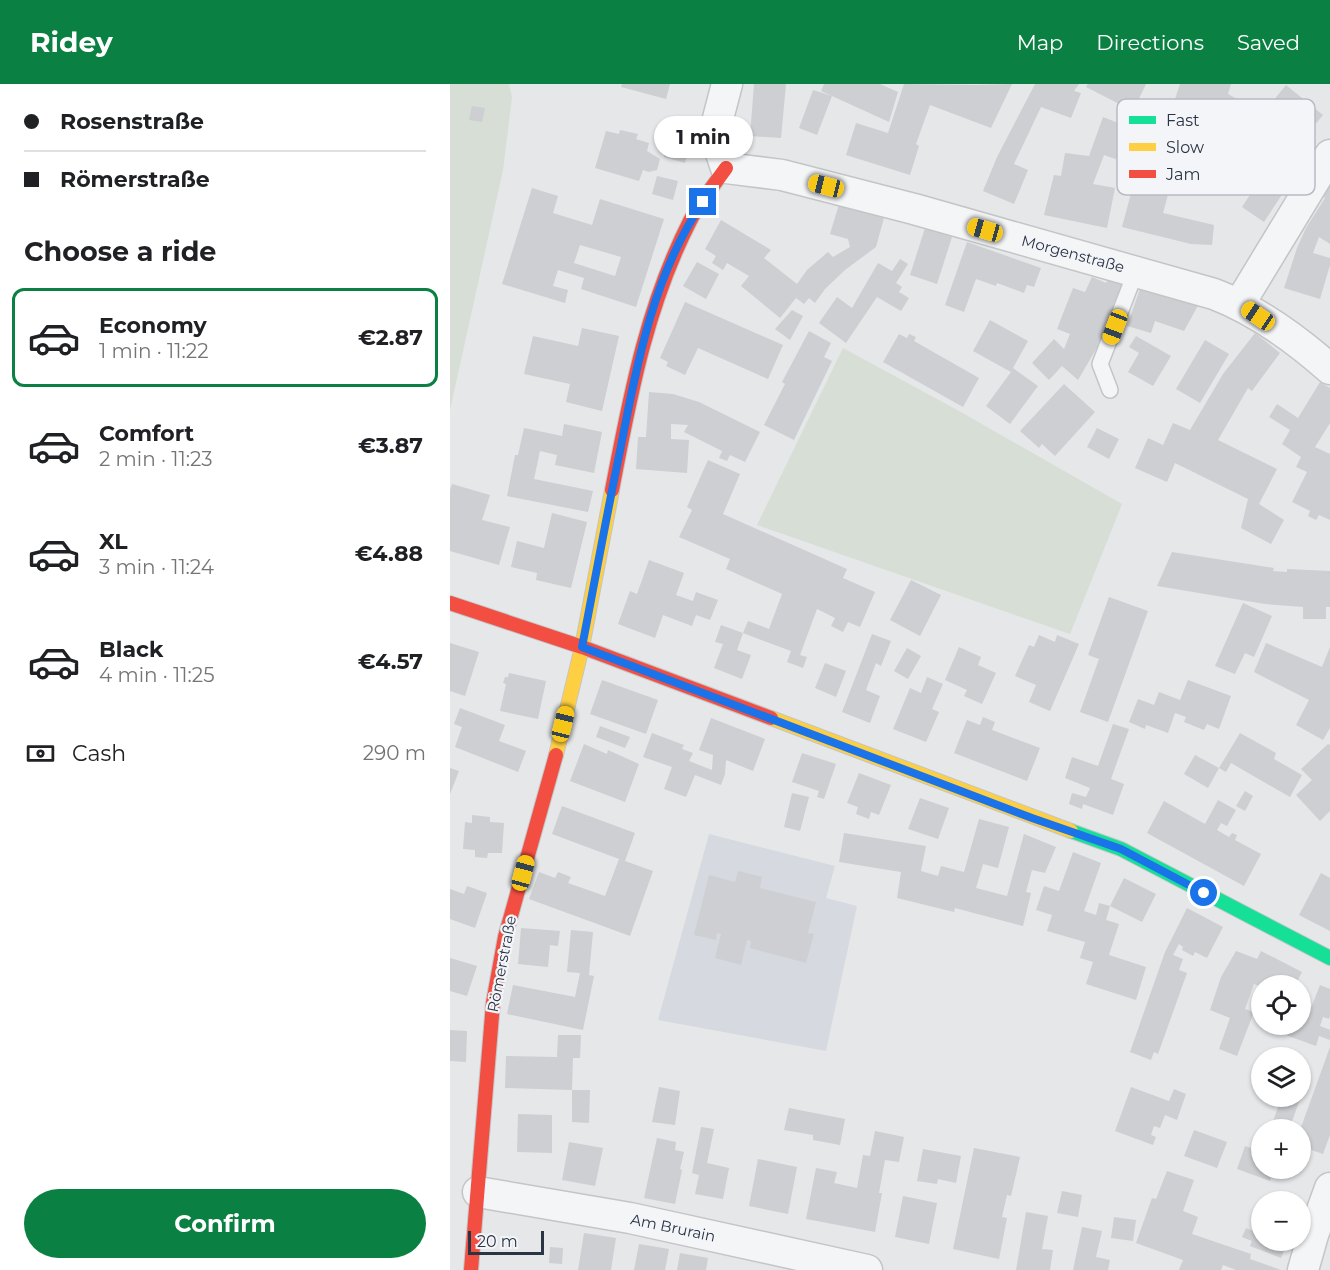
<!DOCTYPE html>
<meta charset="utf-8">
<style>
:root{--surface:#fff;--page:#f2f2f2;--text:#202124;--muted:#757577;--line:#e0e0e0;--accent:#0b8043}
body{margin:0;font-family:Montserrat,sans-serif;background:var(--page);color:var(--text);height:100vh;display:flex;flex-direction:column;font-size:22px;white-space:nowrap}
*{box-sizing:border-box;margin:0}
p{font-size:20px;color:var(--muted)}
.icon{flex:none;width:33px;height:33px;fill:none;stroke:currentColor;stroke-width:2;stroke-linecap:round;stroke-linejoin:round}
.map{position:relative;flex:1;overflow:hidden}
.side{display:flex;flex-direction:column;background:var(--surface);width:450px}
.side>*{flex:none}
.banner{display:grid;align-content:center;height:132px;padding:0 24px;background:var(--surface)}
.controls{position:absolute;left:801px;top:891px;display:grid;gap:12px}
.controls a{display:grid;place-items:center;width:60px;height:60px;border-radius:50%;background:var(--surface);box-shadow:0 2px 4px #0004;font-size:30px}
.scale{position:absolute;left:18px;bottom:15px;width:76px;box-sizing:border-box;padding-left:6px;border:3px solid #2a3444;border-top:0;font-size:16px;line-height:21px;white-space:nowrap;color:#2a3444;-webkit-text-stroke:4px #f3f5f9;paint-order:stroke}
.end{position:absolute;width:27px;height:27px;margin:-14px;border:8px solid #1a73e8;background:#fff;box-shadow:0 0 0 3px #fff}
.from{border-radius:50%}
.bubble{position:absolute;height:42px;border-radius:21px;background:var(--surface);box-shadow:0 2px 4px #0004;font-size:20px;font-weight:700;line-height:42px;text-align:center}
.car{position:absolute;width:18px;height:36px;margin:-18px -9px;border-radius:8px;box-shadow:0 0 4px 2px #0007;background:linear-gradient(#f5c518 24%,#345 0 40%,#f5c518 0 76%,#345 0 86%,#f5c518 0)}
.banner b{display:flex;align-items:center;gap:21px;height:57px;font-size:22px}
.banner b+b{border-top:2px solid var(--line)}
.banner i{width:15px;height:15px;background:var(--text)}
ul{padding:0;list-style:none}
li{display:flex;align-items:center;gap:18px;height:99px;margin:0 12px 9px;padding:0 12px;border:3px solid transparent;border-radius:12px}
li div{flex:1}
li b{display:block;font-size:22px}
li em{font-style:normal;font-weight:700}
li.active{border-color:var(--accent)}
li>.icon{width:54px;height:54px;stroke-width:1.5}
h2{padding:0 24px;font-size:27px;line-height:72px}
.pay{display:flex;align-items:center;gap:15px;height:66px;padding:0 24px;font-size:22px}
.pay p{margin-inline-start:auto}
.button{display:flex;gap:12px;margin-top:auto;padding:12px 24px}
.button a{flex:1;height:69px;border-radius:36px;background:var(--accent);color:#fff;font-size:24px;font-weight:700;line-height:69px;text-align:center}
header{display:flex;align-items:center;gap:36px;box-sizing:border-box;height:84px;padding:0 30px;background:var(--accent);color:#fff}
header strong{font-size:28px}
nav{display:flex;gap:33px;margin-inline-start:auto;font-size:21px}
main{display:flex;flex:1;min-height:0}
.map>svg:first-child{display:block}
</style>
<header>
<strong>Ridey</strong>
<nav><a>Map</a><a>Directions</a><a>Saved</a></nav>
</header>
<main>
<section class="side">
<div class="banner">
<b><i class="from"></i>Rosenstraße</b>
<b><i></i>Römerstraße</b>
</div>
<h2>Choose a ride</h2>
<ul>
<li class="active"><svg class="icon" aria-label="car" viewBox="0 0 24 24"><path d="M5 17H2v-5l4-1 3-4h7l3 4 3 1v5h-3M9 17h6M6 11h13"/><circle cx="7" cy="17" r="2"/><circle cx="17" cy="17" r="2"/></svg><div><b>Economy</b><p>1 min · 11:22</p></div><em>€2.87</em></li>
<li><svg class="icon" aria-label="car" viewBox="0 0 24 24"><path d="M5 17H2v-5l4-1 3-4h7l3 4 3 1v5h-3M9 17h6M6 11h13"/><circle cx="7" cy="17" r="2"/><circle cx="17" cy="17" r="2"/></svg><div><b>Comfort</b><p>2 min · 11:23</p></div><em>€3.87</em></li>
<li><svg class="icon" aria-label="car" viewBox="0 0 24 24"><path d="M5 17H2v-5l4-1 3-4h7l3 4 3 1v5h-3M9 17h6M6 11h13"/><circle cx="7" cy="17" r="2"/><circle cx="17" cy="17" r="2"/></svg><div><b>XL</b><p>3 min · 11:24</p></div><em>€4.88</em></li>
<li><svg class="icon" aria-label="car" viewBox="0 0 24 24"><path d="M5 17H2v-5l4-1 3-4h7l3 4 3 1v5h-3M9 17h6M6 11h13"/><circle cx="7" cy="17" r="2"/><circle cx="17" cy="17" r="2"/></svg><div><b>Black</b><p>4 min · 11:25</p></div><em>€4.57</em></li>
</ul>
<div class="pay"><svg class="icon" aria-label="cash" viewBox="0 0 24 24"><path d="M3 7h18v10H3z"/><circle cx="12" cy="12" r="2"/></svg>Cash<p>290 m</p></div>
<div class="button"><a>Confirm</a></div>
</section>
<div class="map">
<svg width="880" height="1186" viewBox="0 0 880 1186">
<rect width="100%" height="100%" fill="#e5e7e9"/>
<!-- built -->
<path fill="#d6dae0" d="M259,750L385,782L376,814L407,822L376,967L208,936Z"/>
<!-- green -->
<path fill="#d6ded5" d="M0,0H59L62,13L53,86L0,326Z
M393,264L509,327L672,420L620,550L307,441Z"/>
<!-- building -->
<path fill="#cdcfd2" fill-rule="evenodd" d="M172,0H220L216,15L171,3Z
M304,0H336L331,54L300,52Z
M374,0H430L448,8L439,38L371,7Z
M454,0L526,1L562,0L541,44L480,21L466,60L469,62L460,91L396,71L406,39L438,49Z
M585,0H629L624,7L631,9L621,34L591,23L564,80L578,86L564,120L533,107L547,73Z
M638,0H696L686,21L711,32L703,51L697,49L696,52L711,57L730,0H781L778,10L798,21L792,34L813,46L784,97L754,81L764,33L737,26L727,64L715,62L708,93L722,96L713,129L764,141L762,161L741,160L672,143L688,83L654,71L643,100L665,104L657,144L594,131L604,91L611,92L615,69L639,72L653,33L676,42L683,27L636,3Z
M836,1L873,31L847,63L810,33Z
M363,6L382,12L367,51L349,44Z
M22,22L35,24L32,38L19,36Z
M170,46L188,50L186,55L199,59L197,67L210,75L207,86L199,88L193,86L189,97L145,84L156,47L169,50Z
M217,60L239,66L235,79L214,73Z
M823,82L840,93L835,101L837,103L814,138L792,123L815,88L818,90Z
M207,92L228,97L223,116L202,110Z
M880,98V160L869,153L863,169L880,174V181L870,215L834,204L847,164L856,144L875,114L871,111Z
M82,104L108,112L103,129L142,141L150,115L214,135L186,223L131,205L134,194L108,186L103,202L118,206L115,219L52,200ZM130,161L171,173L165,192L124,179Z
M390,117L435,130L426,163L395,186L375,205L365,219L359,214L354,220L346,214L330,234L291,202L299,192L277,179L273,186L262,179L266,172L255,165L271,136L321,166L314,174L347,200L357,186L378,168L383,173L400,163L398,155L380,150Z
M475,144L502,153L487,200L460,191Z
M517,158L591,184L584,203L577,201L574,209L547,199L546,202L526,195L514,228L495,221Z
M450,175L458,180L446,199L452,203L449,208L459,214L451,227L427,213L396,259L369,239L387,213L402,224L428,179L442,187Z
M247,178L269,190L256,215L233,202Z
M642,193L656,199L658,195L672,200L653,246L656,248L628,296L612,282L599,296L582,279L604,255L614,265L620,250L607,245L623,204L635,208Z
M691,202L750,218L734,247L705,237L701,249L677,242Z
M235,218L333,261L318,295L248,264L235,291L216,282L218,278L210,274Z
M342,226L353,232L340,256L325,245Z
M540,236L578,257L563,284L588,302L560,340L536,322L561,288L523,267Z
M132,244L169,252L152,327L116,318L120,300L74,290L83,252L128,262Z
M359,247L381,259L374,273L382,277L344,356L314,341L335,300L332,298Z
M805,249L830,269L802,307L798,304L768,356L827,385L809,420L834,436L821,460L791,444L798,415L725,379L717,398L685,384L698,354L713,361L723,339L740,346L773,290Z
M449,250L457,254L459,250L466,253L464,257L529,294L513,323L433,278Z
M686,252L721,272L703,302L678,288L689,269L679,263Z
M755,256L779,270L750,319L726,305Z
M870,298L880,304V339L865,363L880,370V436L869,431L866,436L858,432L860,427L842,418L857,388L846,383L851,373L832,360L840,346L819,333L827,320L848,334Z
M614,300L645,328L605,372L592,360L589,364L570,347Z
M199,308L223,310L249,318L310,348L295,378L280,371L277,377L269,374L272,367L234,348L238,341L221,340V355L239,356L237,389L186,385L188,353H196Z
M114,340L152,348L144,389L105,381L107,371L90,367L84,395L143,407L138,428L57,412L65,371H68L74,344L112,352Z
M647,344L669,355L659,375L637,363Z
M258,376L290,390L273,430L397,485L393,494L425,508L410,543L398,538L393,548L381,542L385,534L367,525L350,571L357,573L353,584L337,578L341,567L293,549L298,537L319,545L332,510L276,485L280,475L229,453L242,426L237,423Z
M2,400L40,411L32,436L60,443L49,481L0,467V406Z
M102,429L137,438L121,504L86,496L87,489L61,483L67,457L94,464Z
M722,468L824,484L823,487L837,488V485L880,487V523H876V535H853V523L815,520L707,502Z
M199,476L234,489L226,511L243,517L246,508L268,516L260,536L246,531L242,542L213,531L205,554L168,540L180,507L187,510Z
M461,496L491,511L470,552L440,536Z
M659,513L698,527L658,638L630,628L649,575L638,571Z
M793,519L822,532L804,573L795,569L785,590L765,582Z
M271,541L293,549L287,566L301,571L292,595L264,584L273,560L265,558Z
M422,550L441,557L431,582L426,579L416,606L430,612L420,639L392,628Z
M589,551L605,558L607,551L629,560L600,627L579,618L586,601L565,592L579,561L584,563Z
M0,559L29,568L15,612L0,607Z
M816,559L872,583L880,563V644L873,656L846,641L859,616L804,588Z
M509,563L531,573L528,581L546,589L532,620L514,612L517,606L495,596Z
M457,564L471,572L458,595L444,587Z
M375,579L396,587L386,613L365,604Z
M59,589L96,597L88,635L50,627L56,600L53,599L55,593H58Z
M477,593L493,600L482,625L489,628L476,658L443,645L460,604L471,609Z
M152,596L208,616L196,650L140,630Z
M738,596L781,612L769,645L757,640L754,646L734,638L736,633L725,629L718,649L696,641L695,645L679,638L688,615L704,621L709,608L730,616Z
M10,624L55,641L49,657L76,667L68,688L5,663L12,643L4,640Z
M533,633L545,638L542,646L590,664L577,697L504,669L517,636L530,641Z
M261,634L315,655L303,687L276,676L275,690L271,701L245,691L236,713L214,705L222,683L193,673L202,649L234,661L232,665L243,669L239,677L262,686L263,671L249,666Z
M663,640L679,645L661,695L674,700L663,731L633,720L632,725L619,720L622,709L636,713L640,704L615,694L622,673L648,682Z
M150,642L180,653L175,664L146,653Z
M790,649L826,669L824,675L852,691L840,713L781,679L776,688L769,684Z
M134,660L157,670L158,666L189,680L175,718L120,697Z
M878,660L880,661V727L870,737L846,711L862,696L851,685Z
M352,669L386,680L374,715L367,713L369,707L342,698Z
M745,671L769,684L758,704L734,690Z
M0,684L9,687L0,710Z
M409,689L441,701L429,731L421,728L419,735L406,730L408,723L397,719Z
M795,707L803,712L795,727L786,722Z
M342,709L359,713L350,747L334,743Z
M470,714L499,724L488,755L458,745Z
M768,716L786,726L777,742L771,739L767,746L779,753L782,749L787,751L785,756L811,770L794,802L697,749L714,717L755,740Z
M112,722L185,749L175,777L203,787L180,852L79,815L89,788L105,794L108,788L121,793L118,799L155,812L169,775L102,750Z
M22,731L40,733V738L54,739L52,769H38L37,774L25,773V766L13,765L15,738L22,739Z
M529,735L559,743L548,784L533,780L526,804L557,812L574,750L606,763L595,789L582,786L576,808L581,809L573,842L505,824L504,828L447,814L451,788L389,778L394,749L476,762L471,787L488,792L491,782L514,788Z
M623,768L651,779L634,827L646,831L649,819L660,822L656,836L669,840L659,871L696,883L686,916L636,900L643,878L630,874L635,858L597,847L602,831L586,826L594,802L609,807Z
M288,787L312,793L310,804L366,818L358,849L364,850L356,879L300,864L301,857L297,856L291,881L265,874L271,850L267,849L266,856L244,851L259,791L285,798Z
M871,789L880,794V847L849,831Z
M674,794L706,810L692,838L660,822Z
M17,802L37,809L25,844L0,835V805L14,810Z
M737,824L773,843L757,874L745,868L743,872L732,866L733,863L729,860L723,871L733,875L729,886L737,889L708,970L704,968L701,976L680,968L715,868Z
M71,844L110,847L108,862L100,861L98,883L68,880Z
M121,846L143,848L139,891L144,892L133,946L57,930L63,901L125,913L130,889L117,888Z
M786,867L807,875L811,867L852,888L845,902H812V903L804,900L795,925L804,928L787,972L769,965L780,934L760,926L771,893Z
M0,874L27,882L17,912L0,907Z
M870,901L880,905V932L879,935L873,933L870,942L880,946V956L869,952L866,962L819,945L821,940L846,942L850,940V935L856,937Z
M0,946L17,947L16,978L0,977Z
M108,951H131L130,974H123L122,1006L55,1004L56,972L107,973Z
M880,963V1051L873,1070L850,1062V1046Z
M209,1003L230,1007L225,1041L202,1038Z
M681,1003L719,1017L724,1005L736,1010L727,1036L715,1031L710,1044L704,1042L701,1051L706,1053L703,1061L665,1047Z
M122,1006H140L139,1039L122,1038Z
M832,1012H851L839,1046H820Z
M339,1024L395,1035L390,1061L363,1056V1051L334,1046Z
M68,1030L102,1031V1069L67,1068Z
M251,1043L264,1045L257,1079L279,1084L273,1115L245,1110L249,1091L242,1089Z
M744,1046L777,1058L767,1084L734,1072Z
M425,1047L454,1053L449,1078L435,1076L429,1109H432L425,1148L356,1135L366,1084L387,1088L384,1099L407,1104L413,1071L420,1072Z
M207,1054L226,1058L225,1066L234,1068L230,1085L232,1086L225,1120L194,1114Z
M119,1058L153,1064L145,1102L112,1096Z
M795,1062L812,1068V1084H825L820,1097L787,1085Z
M524,1064L570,1073L561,1112L557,1111L552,1133L557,1134L549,1175L503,1165Z
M473,1065L511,1072L506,1099L488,1095L487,1100L467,1097Z
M308,1075L347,1083L338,1130L299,1122Z
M717,1087L744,1096L733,1127L748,1133L742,1150L801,1170L800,1175L831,1186H786L773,1181L771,1186H729L733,1176L686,1159L702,1114L706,1115Z
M612,1107L632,1111L628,1133L607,1129Z
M453,1112L487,1119L479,1160L445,1153Z
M576,1128L598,1132L592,1165L603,1166L600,1186H566Z
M811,1132L812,1156H838L831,1174L800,1162L802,1157L792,1153L796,1144L805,1148Z
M664,1133L686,1136L683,1157L661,1154Z
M632,1143L652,1147L646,1173L660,1176L658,1186H623Z
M134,1149L166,1154L161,1186H128Z
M189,1160L219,1165L215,1186H184Z
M100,1163L113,1164L112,1180L99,1179Z
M230,1169L258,1174L256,1186H227Z"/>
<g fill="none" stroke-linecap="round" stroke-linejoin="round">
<defs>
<path id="lane" d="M660,306L650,280L686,187"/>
<path id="street" d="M277,0L265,46L267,57L276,84L332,91L464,125L764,210C806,226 846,255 880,285
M790,219L880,71
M28,1108L180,1134L417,1186
M853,1186L863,1151L880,1104"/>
<path id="fast" d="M621,747L671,765L880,874"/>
<path id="slow" d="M321,634L621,747
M106,671L132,563L162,406"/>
<path id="jam" d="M162,406C180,313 196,223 240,137C249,119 264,101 276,84
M0,519L132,563L321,634
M21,1186L43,919L55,853L106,671"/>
</defs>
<!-- lane casing -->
<use href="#lane" stroke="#c3c5c7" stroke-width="18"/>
<!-- street casing -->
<use href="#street" stroke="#c3c5c7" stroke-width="33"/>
<!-- fast casing -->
<use href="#fast" stroke="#c3c5c7" stroke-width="16"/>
<!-- slow casing -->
<use href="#slow" stroke="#c3c5c7" stroke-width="16"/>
<!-- jam casing -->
<use href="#jam" stroke="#c3c5c7" stroke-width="16"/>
<!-- lane -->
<use href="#lane" stroke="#f4f5f6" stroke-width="15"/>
<!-- street -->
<use href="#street" stroke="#f4f5f6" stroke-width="30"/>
<!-- fast -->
<use href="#fast" stroke="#16e098" stroke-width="14"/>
<!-- slow -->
<use href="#slow" stroke="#ffcf43" stroke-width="14"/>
<!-- jam -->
<use href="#jam" stroke="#f24e42" stroke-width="14"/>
</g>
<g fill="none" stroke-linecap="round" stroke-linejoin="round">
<!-- route -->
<path stroke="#1a73e8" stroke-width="8" d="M253,118C204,189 187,279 171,362C157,429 145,496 132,563L582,734L671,765L754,809"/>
</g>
<g text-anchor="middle" stroke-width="4.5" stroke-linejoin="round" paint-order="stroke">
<!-- street labels -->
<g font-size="15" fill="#2a3444" stroke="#f3f5f9">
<text transform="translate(623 170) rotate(15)" y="5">Morgenstraße</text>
<text transform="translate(52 880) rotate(-79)" y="5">Römerstraße</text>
<text transform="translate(223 1144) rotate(12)" y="5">Am Brurain</text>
</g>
</g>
<!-- legend -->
<rect x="667" y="15" width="198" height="96" rx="9" fill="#f3f5f9" stroke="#b7bbc3" stroke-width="1.5"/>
<rect x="679" y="32" width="27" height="8" fill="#16e098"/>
<rect x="679" y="59" width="27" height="8" fill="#ffcf43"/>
<rect x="679" y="86" width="27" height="8" fill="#f24e42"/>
<g font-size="16" fill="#2a3444">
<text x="716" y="42">Fast</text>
<text x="716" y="69">Slow</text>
<text x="716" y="96">Jam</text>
</g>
</svg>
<div class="controls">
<a><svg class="icon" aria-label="locate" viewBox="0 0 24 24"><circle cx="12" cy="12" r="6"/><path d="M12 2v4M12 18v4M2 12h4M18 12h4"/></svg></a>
<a><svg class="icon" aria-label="layers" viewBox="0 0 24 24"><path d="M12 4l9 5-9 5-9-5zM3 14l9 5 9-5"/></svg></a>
<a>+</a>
<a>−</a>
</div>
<div class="scale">20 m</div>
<i class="end from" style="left:754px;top:809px"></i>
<i class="end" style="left:253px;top:118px"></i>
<div class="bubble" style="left:204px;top:32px;width:99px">1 min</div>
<i class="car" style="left:376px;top:102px;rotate:284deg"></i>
<i class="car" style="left:535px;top:146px;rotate:286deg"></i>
<i class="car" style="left:808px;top:232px;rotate:304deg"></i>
<i class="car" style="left:665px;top:243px;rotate:201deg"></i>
<i class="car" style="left:113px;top:640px;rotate:14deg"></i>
<i class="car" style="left:73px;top:789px;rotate:15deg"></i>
</div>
</main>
